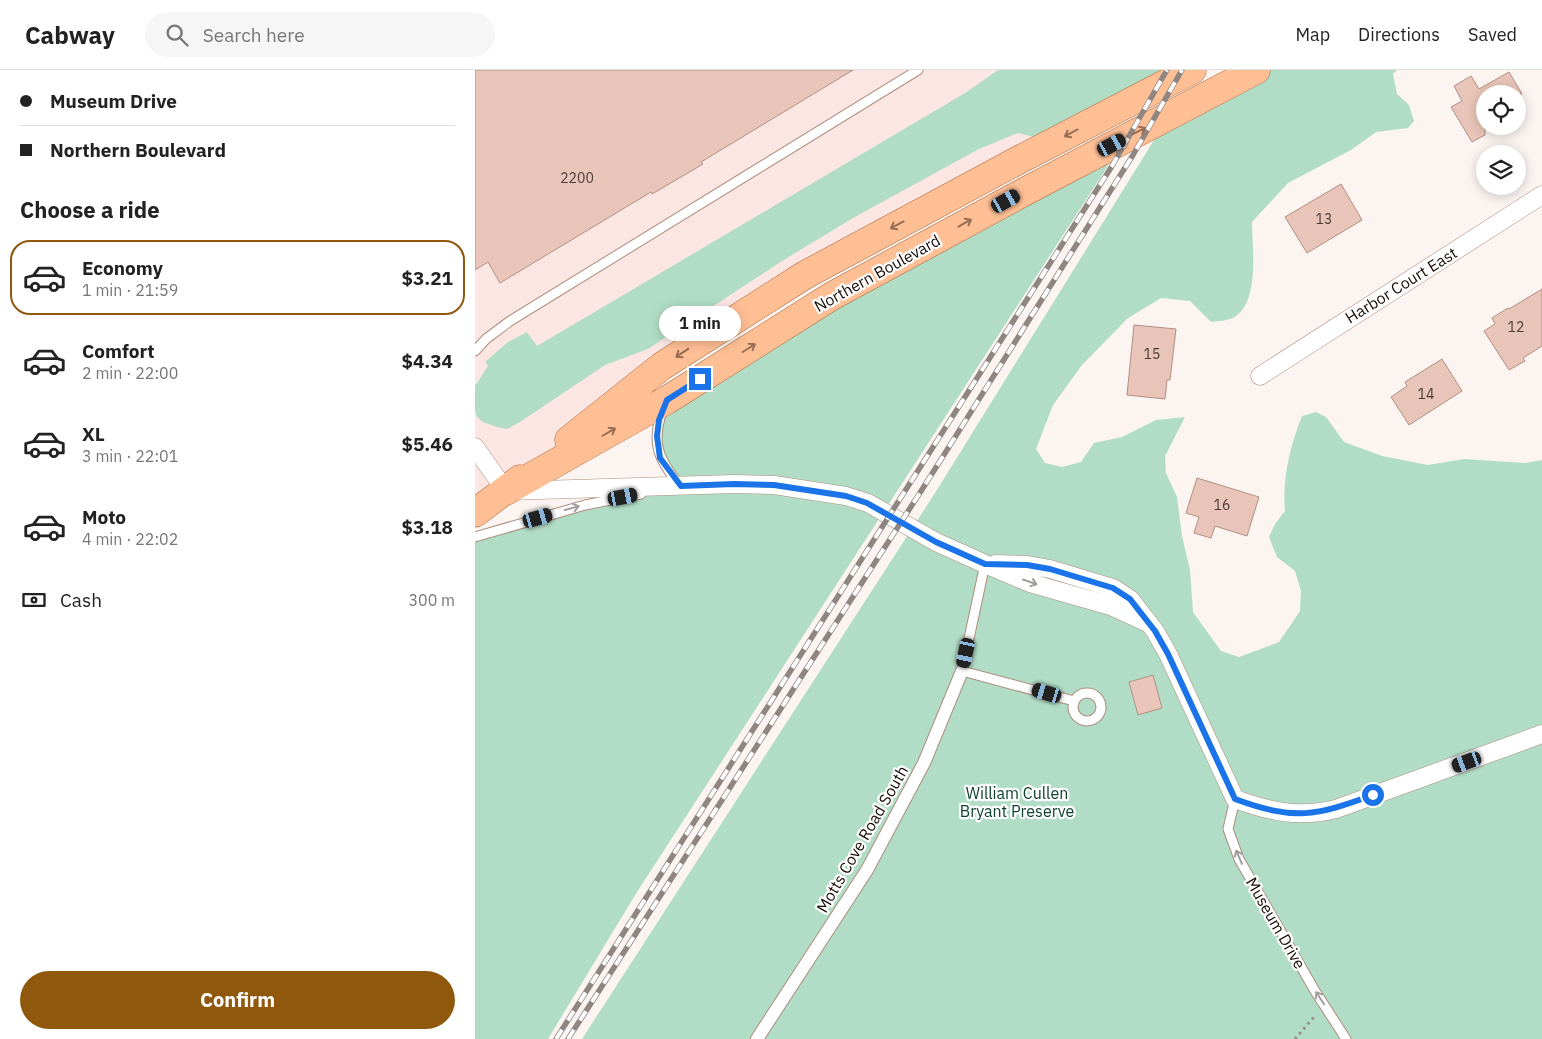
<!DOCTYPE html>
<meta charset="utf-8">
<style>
:root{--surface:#fff;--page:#f6f6f6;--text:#222;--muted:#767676;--line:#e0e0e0;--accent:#8f580d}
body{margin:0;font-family:"IBM Plex Sans",sans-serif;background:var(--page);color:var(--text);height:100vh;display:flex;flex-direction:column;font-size:19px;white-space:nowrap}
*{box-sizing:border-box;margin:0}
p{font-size:16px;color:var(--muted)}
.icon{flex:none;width:28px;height:28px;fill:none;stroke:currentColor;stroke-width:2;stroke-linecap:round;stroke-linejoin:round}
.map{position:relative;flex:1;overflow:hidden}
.side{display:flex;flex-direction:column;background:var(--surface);width:475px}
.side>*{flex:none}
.banner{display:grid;align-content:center;height:110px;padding:0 20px;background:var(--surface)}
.buttons{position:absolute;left:1001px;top:15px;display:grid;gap:10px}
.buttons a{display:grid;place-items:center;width:50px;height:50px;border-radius:50%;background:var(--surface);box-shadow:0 2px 12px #0003;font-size:25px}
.end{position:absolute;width:22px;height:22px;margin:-11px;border:6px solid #1a73e8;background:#fff;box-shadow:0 0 0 2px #fff}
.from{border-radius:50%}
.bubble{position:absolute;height:35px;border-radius:18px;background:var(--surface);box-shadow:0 2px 12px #0003;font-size:16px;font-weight:800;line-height:35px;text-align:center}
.car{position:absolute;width:15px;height:30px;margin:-15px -8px;border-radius:6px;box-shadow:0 0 4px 1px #0007;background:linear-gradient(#222 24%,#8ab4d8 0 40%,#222 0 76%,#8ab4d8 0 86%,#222 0)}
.banner b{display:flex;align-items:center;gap:18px;height:48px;font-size:19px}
.banner b+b{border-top:1px solid var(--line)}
.banner i{width:12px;height:12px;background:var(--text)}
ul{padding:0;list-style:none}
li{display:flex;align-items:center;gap:15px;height:75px;margin:0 10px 8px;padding:0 10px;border:2px solid transparent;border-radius:20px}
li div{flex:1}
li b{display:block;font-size:19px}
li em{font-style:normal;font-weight:800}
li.active{border-color:var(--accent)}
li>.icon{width:45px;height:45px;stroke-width:1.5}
h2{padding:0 20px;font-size:22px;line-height:60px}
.pay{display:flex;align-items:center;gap:12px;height:55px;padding:0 20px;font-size:19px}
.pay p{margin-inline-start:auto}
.cta{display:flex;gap:10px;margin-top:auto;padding:10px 20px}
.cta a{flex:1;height:58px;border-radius:30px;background:var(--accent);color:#fff;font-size:20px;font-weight:800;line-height:58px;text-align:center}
header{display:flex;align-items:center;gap:30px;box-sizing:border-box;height:70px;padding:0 25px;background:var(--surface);border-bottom:1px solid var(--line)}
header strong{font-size:24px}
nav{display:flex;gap:28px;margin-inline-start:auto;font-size:18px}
.search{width:350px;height:45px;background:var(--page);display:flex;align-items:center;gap:12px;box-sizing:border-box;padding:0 18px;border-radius:28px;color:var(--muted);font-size:19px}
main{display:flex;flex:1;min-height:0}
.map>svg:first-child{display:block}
</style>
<header>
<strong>Cabway</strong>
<div class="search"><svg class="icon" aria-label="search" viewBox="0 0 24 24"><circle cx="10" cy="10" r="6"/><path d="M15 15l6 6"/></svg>Search here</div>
<nav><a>Map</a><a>Directions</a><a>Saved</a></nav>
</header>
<main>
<section class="side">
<div class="banner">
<b><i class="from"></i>Museum Drive</b>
<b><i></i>Northern Boulevard</b>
</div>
<h2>Choose a ride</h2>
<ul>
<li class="active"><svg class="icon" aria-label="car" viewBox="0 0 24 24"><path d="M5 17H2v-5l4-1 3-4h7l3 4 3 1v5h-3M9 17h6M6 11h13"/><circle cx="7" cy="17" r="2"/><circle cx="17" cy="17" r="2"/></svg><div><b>Economy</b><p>1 min · 21:59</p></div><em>$3.21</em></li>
<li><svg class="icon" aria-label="car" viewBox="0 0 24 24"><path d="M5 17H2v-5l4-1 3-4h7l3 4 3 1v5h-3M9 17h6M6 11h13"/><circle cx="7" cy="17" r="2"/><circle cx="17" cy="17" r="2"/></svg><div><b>Comfort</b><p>2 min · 22:00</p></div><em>$4.34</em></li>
<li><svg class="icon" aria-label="car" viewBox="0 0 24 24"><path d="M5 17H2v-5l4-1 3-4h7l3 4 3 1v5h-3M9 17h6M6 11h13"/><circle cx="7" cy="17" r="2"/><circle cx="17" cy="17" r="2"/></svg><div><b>XL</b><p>3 min · 22:01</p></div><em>$5.46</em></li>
<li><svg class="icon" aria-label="car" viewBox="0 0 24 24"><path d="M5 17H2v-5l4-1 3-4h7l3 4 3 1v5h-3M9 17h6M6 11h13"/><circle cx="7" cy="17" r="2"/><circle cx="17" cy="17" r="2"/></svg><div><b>Moto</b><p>4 min · 22:02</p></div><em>$3.18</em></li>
</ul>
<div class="pay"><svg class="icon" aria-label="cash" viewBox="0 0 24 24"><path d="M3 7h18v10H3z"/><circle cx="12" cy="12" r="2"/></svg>Cash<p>300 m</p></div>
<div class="cta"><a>Confirm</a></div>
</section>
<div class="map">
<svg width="1067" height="969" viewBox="0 0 1067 969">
<rect width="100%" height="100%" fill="#fbf4f1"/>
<!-- commercial -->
<path fill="#fce6e3" d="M0,0H523L512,7L543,63L579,72L330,205L0,443Z"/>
<!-- green -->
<path fill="#b1ddc6" d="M523,0H685L673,22L579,72L543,63L504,79L378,148L307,191L173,279L130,295L45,352L32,359L22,357L8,352L2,347L0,341V316L13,296L10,292L33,272L52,262L62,276L490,23Z
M782,0H922L918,4L922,24L934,35L939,51L933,58L901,62L876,80L813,113L777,152C777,178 786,238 755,249C749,251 742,251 736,252L715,231L686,228L653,248L607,295L578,335L561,379L570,393L587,397L606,392L619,373L647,367L681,350L710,347L690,386L691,403L702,427L707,466L715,500L718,542L746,581L764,587L804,572L825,541L826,521L820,501L802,487L794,467L800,454L810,441C807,409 815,376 827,346L841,342L851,347L869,372L907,386L953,395L989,389L1051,393L1067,390V969H107L460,423L694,46Z
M646,71L631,99L162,822L73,969H0V469L111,437L206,417L189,390L185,359L193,330Z"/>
<!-- building -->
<path fill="#e8c5b8" stroke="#b19083" d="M0,0H378L226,92L228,94L177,124L176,122L25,213L13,192L0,200Z
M1034,2L1047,24H1010V65L997,72L976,37L987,31L979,16L996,6L1004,19Z
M866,114L887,150L832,183L810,147Z
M1067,219V276L1048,288L1050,291L1034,300L1009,261L1020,254L1017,248L1033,238L1034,239Z
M659,255L701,259L695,310H692L690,329L652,325Z
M967,289L987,321L934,355L916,327L932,316L930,312Z
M722,408L784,427L772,466L740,456L736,468L719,463L724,447L711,443Z
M678,605L687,638L663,645L654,612Z"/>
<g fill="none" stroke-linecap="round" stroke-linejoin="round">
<defs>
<path id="service" d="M0,281L11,269L35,251L443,0
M188,339C175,373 184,390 205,416
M0,467L110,435L166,424
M510,494L487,601L599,631
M598 637a14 14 0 1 1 28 0a14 14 0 1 1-28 0Z
M760,729L753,759L764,789L840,921L871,969"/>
<path id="pedestrian" d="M282,969L392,800L449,693L487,601"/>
<path id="minor" d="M785,306L1067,125
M0,377L31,421L259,414L299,415L371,426L393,433L461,472L510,494L555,513L636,536L673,553
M521,494L552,495L575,499L638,518L655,529L680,561L693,584L760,729C796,742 823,748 861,739L1067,664"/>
<path id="primary" d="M94,370L187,296L330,205L540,92L717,0
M31,421L192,330L357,226L549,122L781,0
M0,443L45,409"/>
</defs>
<!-- service casing -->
<use href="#service" stroke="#ad8d7e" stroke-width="11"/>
<!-- pedestrian casing -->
<use href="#pedestrian" stroke="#ad8d7e" stroke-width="14"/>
<!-- minor casing -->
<use href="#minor" stroke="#ad8d7e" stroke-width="19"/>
<!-- primary casing -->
<use href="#primary" stroke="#ae6435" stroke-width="29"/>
<!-- path -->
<path stroke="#968d89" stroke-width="3" stroke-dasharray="2.5 4" stroke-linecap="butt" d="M820,969L839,947"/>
<!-- service -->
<use href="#service" stroke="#fff" stroke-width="9"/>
<!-- pedestrian -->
<use href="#pedestrian" stroke="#fff" stroke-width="12"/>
<!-- minor -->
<use href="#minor" stroke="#fff" stroke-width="18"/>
<!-- primary -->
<use href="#primary" stroke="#ffbf95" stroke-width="28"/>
<defs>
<path id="rail" d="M81,969L637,96L692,0
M93,969L448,418L658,85L707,0"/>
</defs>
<!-- rail casing -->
<use href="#rail" stroke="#8f8682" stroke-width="5.5"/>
<!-- rail -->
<use href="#rail" stroke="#fff" stroke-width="4" stroke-dasharray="11" stroke-linecap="butt"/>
</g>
<!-- one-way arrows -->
<defs><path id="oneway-shaft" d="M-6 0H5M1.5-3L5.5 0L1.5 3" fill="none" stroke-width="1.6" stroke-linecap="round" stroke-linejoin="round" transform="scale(1.25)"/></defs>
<g stroke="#976e55">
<use href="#oneway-shaft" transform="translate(664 61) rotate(-27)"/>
<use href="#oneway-shaft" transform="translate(596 63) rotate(152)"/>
<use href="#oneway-shaft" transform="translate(490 153) rotate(-29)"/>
<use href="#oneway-shaft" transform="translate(422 155) rotate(152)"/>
<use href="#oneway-shaft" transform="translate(274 278) rotate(-32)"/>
<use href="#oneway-shaft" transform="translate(207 283) rotate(147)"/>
<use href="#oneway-shaft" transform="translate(134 362) rotate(-30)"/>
</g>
<g stroke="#a29e9c">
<use href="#oneway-shaft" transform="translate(97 438) rotate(-15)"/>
<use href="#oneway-shaft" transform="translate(555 512) rotate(19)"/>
<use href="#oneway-shaft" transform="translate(764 787) rotate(-113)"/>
<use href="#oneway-shaft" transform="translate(845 928) rotate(-123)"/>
</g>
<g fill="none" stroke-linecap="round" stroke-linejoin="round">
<!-- route -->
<path stroke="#1a73e8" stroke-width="6" d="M225,309L192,330L184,350L182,366L185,388L206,416L259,414L299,415L371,426L392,433L461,472L510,494L552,495L575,499L638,518L655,529L680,561L693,584L760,729C820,751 840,746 898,725"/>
</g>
<g text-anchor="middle" stroke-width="4.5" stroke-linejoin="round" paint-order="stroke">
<!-- number labels -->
<g font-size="14" fill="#4b3a33">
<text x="102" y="113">2200</text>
<text x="849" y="154">13</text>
<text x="1041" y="262">12</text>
<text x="677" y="289">15</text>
<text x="951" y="329">14</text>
<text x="747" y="440">16</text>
</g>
<!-- street labels -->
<g font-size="16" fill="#170c07" stroke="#fff">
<text transform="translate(402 203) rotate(-29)" y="6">Northern Boulevard</text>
<text transform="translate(926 215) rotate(-32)" y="6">Harbor Court East</text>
<text transform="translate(387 769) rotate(-60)" y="6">Motts Cove Road South</text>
<text transform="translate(801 853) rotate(60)" y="6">Museum Drive</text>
</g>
<!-- park labels -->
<g font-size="16" fill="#0e422d" stroke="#fff">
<text x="542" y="729">William Cullen<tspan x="542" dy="18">Bryant Preserve</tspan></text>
</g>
</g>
</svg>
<div class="buttons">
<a><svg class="icon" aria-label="locate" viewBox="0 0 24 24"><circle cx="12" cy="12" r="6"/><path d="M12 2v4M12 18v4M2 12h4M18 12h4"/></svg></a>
<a><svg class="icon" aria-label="layers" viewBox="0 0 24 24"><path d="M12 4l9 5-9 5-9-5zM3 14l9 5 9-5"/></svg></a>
</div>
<i class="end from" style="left:898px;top:725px"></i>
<i class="end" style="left:225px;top:309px"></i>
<div class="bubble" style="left:184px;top:236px;width:82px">1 min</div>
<i class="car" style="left:637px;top:75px;rotate:62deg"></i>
<i class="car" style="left:531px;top:131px;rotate:61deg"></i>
<i class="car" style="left:148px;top:427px;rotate:79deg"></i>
<i class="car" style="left:63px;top:448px;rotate:74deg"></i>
<i class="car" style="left:491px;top:583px;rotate:192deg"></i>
<i class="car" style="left:572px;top:623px;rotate:287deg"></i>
<i class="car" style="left:992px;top:692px;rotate:250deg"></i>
</div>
</main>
